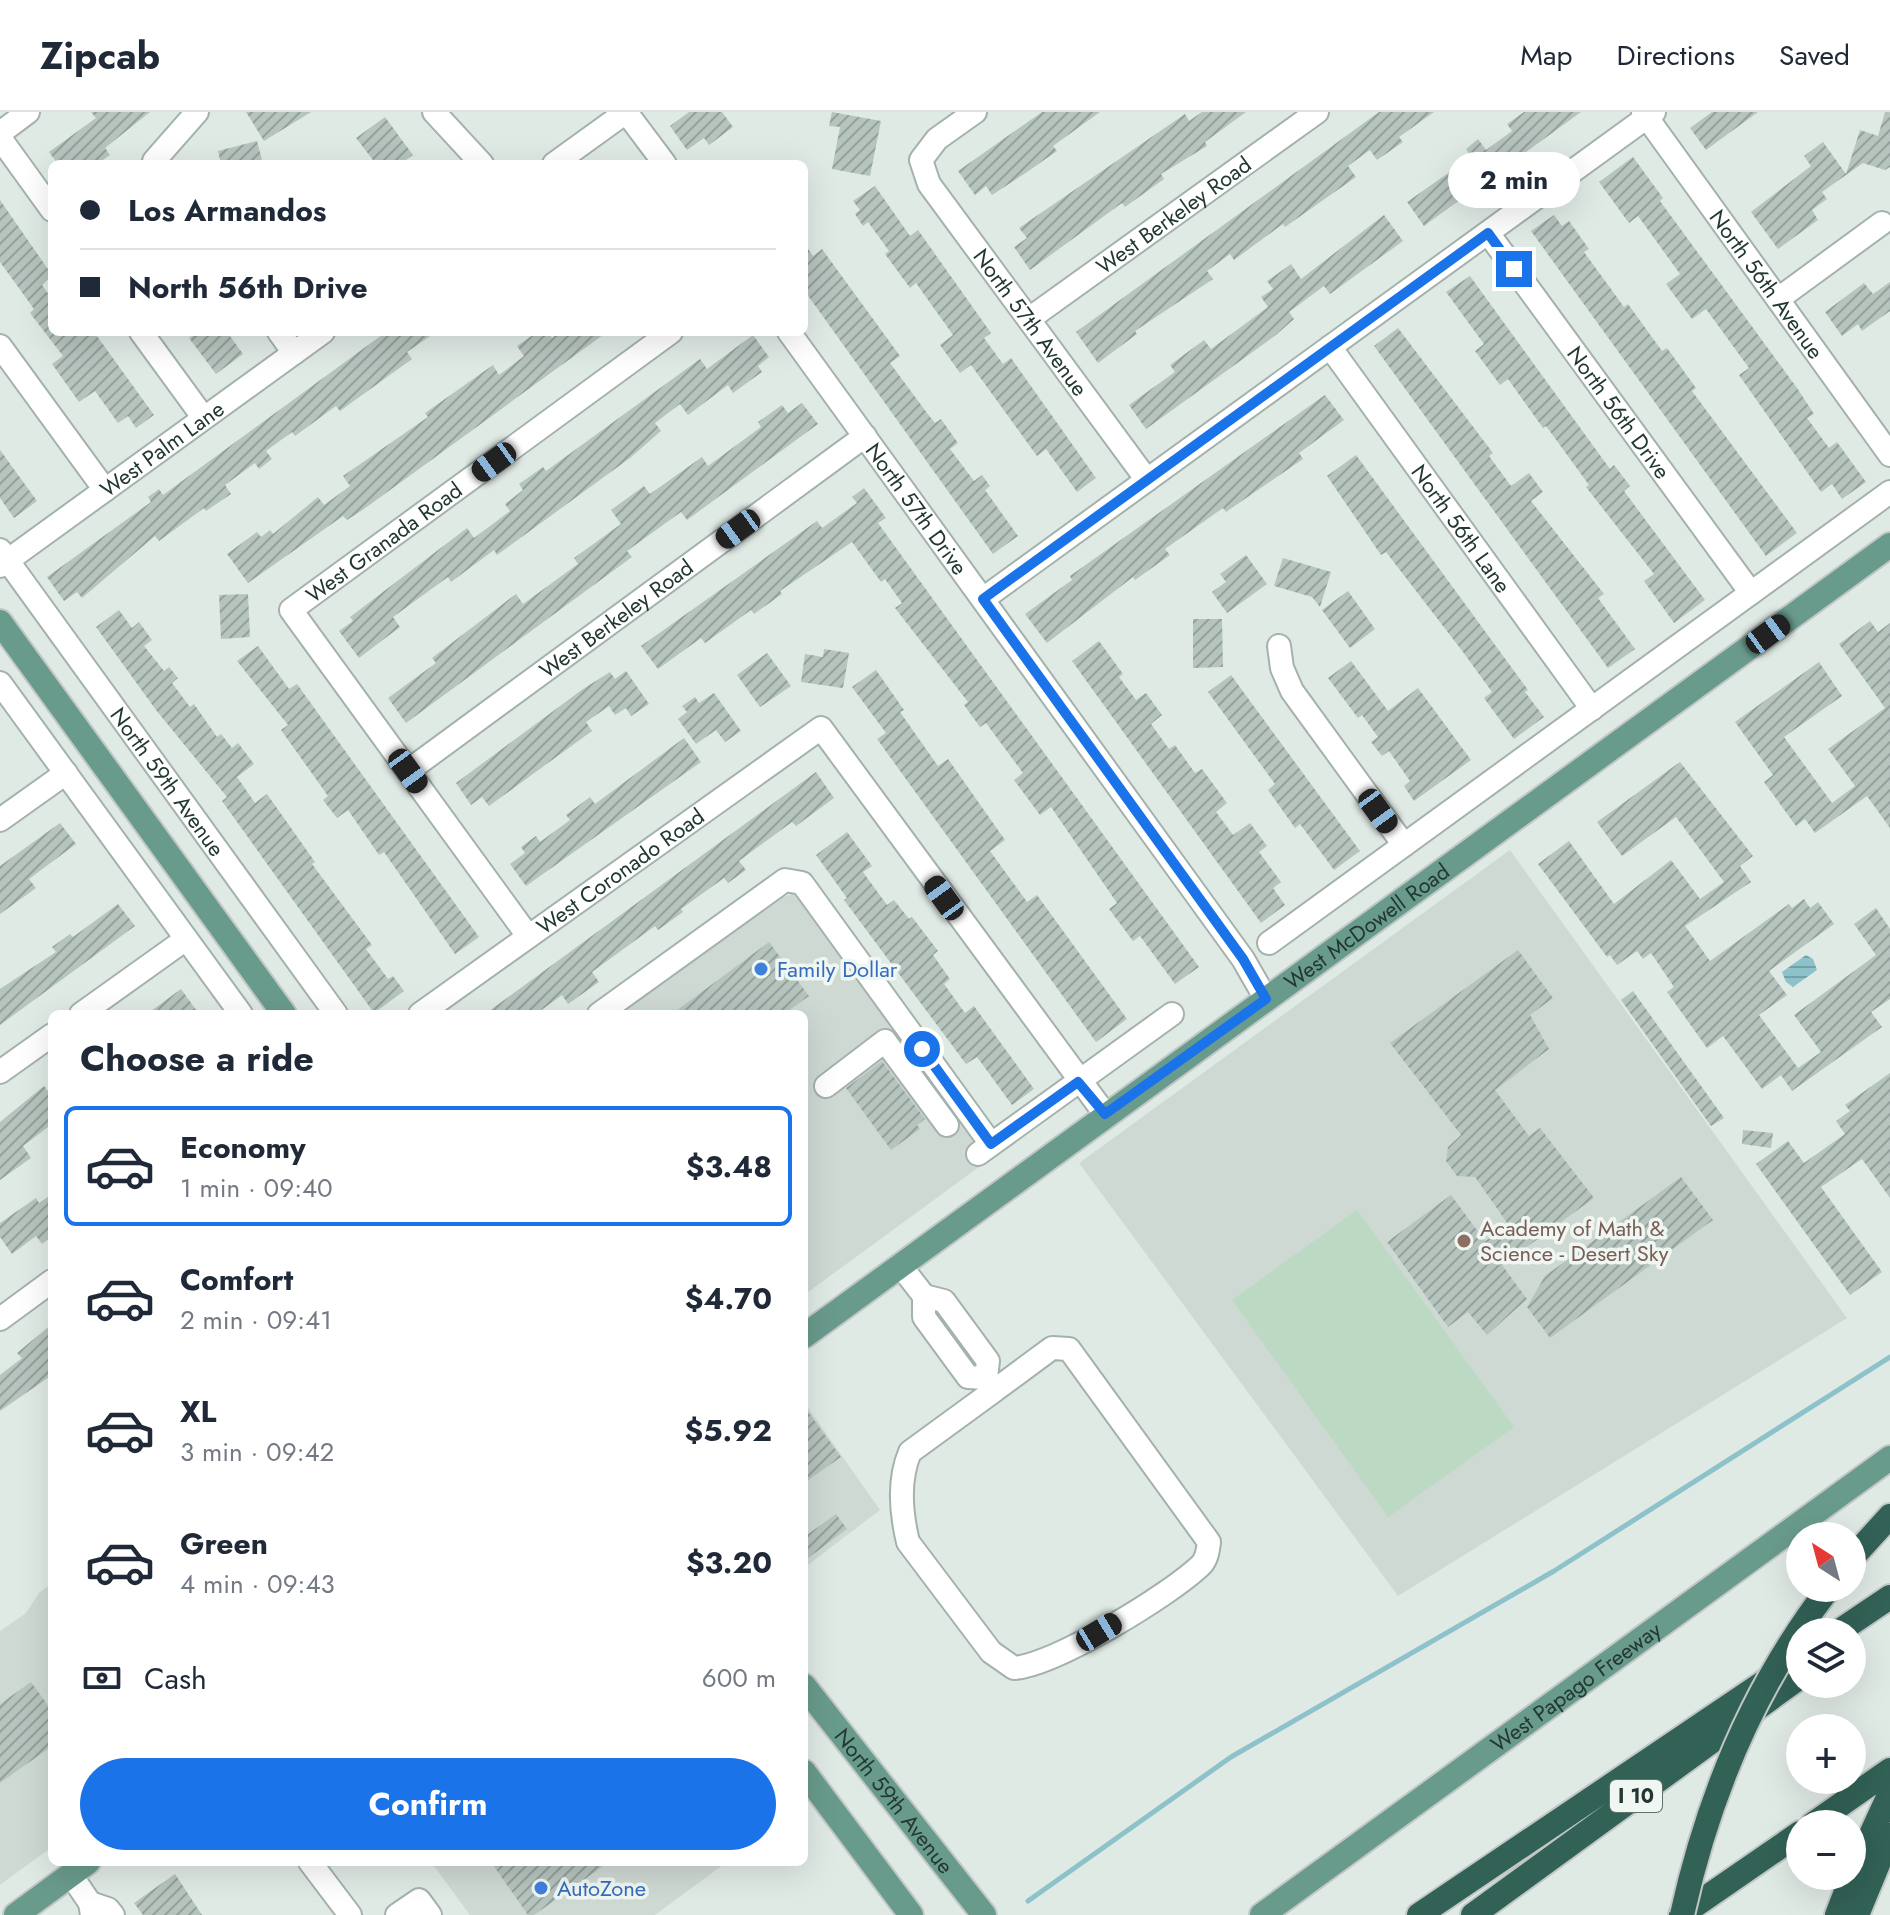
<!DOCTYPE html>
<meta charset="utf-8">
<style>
:root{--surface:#fff;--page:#f6f6f7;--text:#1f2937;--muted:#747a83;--line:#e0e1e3;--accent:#1a73e8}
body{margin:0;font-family:Jost,sans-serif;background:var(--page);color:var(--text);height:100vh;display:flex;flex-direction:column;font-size:30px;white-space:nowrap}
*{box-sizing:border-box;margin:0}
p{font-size:26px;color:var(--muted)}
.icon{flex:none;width:44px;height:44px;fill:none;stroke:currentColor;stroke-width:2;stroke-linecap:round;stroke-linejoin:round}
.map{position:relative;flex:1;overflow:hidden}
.side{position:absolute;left:48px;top:898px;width:760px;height:856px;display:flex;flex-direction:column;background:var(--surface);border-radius:12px;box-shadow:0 8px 32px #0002}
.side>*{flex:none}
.banner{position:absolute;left:48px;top:48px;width:760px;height:176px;border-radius:12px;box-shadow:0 8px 32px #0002;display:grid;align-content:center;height:176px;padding:0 32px;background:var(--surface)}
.needle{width:52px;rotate:324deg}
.tools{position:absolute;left:1786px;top:1410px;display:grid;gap:16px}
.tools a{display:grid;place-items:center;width:80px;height:80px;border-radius:50%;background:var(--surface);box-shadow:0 8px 32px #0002;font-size:40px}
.end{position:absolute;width:36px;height:36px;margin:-18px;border:10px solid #1a73e8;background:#fff;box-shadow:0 0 0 4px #fff}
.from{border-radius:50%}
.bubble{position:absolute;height:56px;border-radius:28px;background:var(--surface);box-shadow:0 8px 32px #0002;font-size:26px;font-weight:700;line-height:56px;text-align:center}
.car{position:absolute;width:24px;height:48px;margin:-24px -12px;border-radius:10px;box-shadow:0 0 6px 2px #0007;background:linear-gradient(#222 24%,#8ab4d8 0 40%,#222 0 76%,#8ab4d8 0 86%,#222 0)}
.banner b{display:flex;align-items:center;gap:28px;height:76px;font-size:30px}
.banner b+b{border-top:2px solid var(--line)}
.banner i{width:20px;height:20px;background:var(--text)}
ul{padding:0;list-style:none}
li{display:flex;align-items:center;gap:24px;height:120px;margin:0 16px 12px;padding:0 16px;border:4px solid transparent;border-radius:12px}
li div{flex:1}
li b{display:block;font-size:30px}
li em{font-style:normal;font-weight:700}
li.selected{border-color:var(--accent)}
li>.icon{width:72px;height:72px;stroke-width:1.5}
h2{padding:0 32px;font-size:36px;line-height:96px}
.pay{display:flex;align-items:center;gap:20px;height:88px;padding:0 32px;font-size:30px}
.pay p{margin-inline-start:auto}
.primary-button{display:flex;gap:16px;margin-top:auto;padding:16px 32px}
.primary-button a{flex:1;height:92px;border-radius:48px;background:var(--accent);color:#fff;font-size:32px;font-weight:700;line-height:92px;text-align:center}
header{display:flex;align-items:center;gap:48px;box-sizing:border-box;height:112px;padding:0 40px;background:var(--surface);border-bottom:2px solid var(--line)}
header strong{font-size:38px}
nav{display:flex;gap:44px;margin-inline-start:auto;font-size:28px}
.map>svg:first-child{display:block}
</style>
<header>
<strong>Zipcab</strong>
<nav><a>Map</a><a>Directions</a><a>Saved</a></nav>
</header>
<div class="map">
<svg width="1890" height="1803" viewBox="0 0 1890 1803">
<defs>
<pattern id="water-rules" width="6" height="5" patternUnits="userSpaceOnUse" patternTransform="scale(2)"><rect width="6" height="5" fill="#8dc2ca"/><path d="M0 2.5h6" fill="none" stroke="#739fa5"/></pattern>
<pattern id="building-hatch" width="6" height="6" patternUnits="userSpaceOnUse" patternTransform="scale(2)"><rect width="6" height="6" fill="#b6c4be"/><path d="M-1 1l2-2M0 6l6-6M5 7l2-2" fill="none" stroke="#94a09b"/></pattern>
</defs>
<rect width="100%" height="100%" fill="#e0eae5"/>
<!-- built -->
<path fill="#cfd9d4" d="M1510,738L1847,1206L1398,1484L1079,1051Z
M795,781L990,1047L804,1183V902H618L777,787Z
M804,1290L880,1398L804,1456Z
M52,1471V1735L0,1773V1519L26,1501L39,1481Z
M431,1750H727L655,1803H470Z"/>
<!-- park -->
<path fill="#bbd9c3" d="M1357,1098L1514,1315L1388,1405L1232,1188Z"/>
<!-- water -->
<path fill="url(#water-rules)" d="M1806,843L1813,847L1817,858L1793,875L1786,870L1782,860Z"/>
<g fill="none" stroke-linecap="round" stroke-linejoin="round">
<!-- stream -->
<path stroke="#8dc2ca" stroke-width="5" d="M1028,1789L1231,1645L1554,1459L1890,1245"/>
</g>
<!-- building -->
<path fill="url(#building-hatch)" d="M91,0H150L105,36L110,43L97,52H58L49,40L96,6Z
M246,0H311L264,29Z
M689,0H722L733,15L709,33L704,26L687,38L670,14Z
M832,0L881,9L870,64L832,57L840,15L829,14Z
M1042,0H1100L1053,34L1057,39L1027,60L992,83L986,74L975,83L958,59Z
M1202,0H1246L1205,30L1207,34L1161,62L1164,67L1125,95L1122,91L1030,158L1014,135L1027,126L1019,116L1185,2L1189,9Z
M1379,0H1434L1399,25L1403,30L1377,48L1370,38L1348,54L1356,65L1285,115L1283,112L1234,148L1230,142L1207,159L1213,167L1135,219L1137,222L1098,251L1076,220Z
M1524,0H1581L1424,114L1407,90L1471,45L1466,37L1478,27L1486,38L1512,19L1507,12Z
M1712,0H1758L1706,38L1690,16Z
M1885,0H1890V55L1885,58L1863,51L1822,80L1827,87L1812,98L1818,108L1778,137L1751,100L1811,54L1804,44L1823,30L1846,62L1860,18L1878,24Z
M385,5L413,43L400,52H376L356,26Z
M257,29L263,52H221L218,39Z
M1633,45L1663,86L1660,89L1797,276L1814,302L1807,306L1829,336L1837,330L1866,370L1842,387L1832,372L1821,380L1739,263L1749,256L1706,197L1692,207L1666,172L1680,162L1638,104L1629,111L1599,70Z
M875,74L910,124L918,118L991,221L984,226L1003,252L1011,246L1096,366L1077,380L1046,337L1037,344L971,253L960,261L940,233L953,223L916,171L910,176L885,142L889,139L868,110L863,114L855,102L860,98L853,89Z
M0,88L52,163L42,173L52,187V220H94L154,303L136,316L128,304L118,311L95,279L79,290L52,252L63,244L30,201L34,197L0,150Z
M1384,103L1403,129L1330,182L1324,174L1289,200L1294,207L1276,223L1146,317L1129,293L1175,260L1170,253L1204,228L1211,237L1268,195L1261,185L1273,177L1267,169L1291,152L1301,167Z
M1554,103L1562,114L1569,109L1589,137L1584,140L1624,195L1628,192L1662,239L1667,236L1696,276L1692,279L1797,421L1766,444L1531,119Z
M804,131L813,144L822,137L900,244L890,251L927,301L935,311L941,307L958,331L950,337L974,369L982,363L990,374L985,378L1018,424L993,442L804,178Z
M1470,164L1610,357L1614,353L1630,374L1624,379L1705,488L1674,511L1644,469L1654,462L1586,375L1589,373L1546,314L1543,316L1508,267L1500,273L1475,239L1484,232L1446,180Z
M1890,170V199L1862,219L1858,212L1842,224L1825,200L1864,171L1873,182Z
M1398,216L1493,341L1489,344L1511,374L1529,361L1543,380L1531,389L1604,482L1598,486L1635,537L1608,556L1374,234Z
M198,220H227L243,242L216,262L189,226Z
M386,220H436L407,240L412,247L340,299L336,294L295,324L292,320L266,339L272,347L259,357L255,351L225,373L231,382L206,399L204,396L159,429L155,424L82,486L77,480L64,489L47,465L151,390L148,385L159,377L163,383Z
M537,220H548L552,226L560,220H607L364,397L347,408L343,404L248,471L227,442L257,420L261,425L270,418L273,422L318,385L324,393L350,374L343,364L428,305L425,301L493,253L499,263L524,244L517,234Z
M753,223L769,245L758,254L762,260L733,281L728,273L688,303L680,292L655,311L661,319L630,346L497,443L494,438L451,470L448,465L393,505L400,515L359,546L339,519L353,509L350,505L467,416L474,426L510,399L505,392L523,378L519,372L543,355L546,359L700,247L707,257Z
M1325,283L1344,308L1299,341L1303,347L1226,400L1223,396L1165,437L1170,443L1135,468L1133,465L1047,531L1025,502L1072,468L1070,464Z
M802,291L818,312L687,408L681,400L627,439L632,445L406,611L388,586L436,551L432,546L516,482L523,492L578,452L574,446L621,412L611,398L644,374L650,382L702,345L708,354L761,315L758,310L782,293L788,301Z
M0,338L37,389L14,406L0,386Z
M1356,343L1528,578L1525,580L1544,605L1514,627L1484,586L1492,580L1463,540L1386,440L1381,443L1327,364Z
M864,376L886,406L878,411L1199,855L1175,872L1140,824L1133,829L1109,797L1117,791L1051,695L1040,703L1014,668L1023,661L986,611L980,615L964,593L968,590L895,496L902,491L885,467L881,470L852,430L780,479L782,482L754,502L751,498L705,531L701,526L658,557L641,534L817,409L822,416L857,391L852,385Z
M1246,443L1267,472L1227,501L1212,480L1226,470L1220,462Z
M1283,446L1331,460L1320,495L1312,485L1274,474Z
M1348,479L1375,517L1350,536L1322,498Z
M248,482L250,525L221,527L219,483Z
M119,498L132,516L139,510L152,528L144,534L164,559L169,555L178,566L172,571L190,595L194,592L217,625L221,622L232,636L238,631L254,652L237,665L255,691L267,682L315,750L312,752L372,833L366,837L388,867L393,864L404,879L374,901L222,689L227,685L156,598L96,515Z
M1193,507H1222L1223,555L1193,556Z
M1870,509L1878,520L1890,511V716L1867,684L1815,721L1805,707L1796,714L1764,670L1773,663L1735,610L1819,550L1842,584L1784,625L1832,691L1855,674L1828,637L1885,596L1839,532Z
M1099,529L1123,562L1119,565L1136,588L1146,581L1162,603L1151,612L1169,637L1175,633L1195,661L1202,657L1227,691L1216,700L1233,723L1250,711L1267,734L1259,740L1281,770L1273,776L1285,793L1261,811L1072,549Z
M258,534L289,577L297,572L479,825L455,842L384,740L379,743L348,698L337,706L323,688L328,684L281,618L288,613L237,549Z
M824,537L849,541L843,576L801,570L805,542L823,545Z
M767,541L791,574L760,595L737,563Z
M1351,549L1388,599L1418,576L1471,648L1414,689L1404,674L1410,669L1389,639L1382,644L1371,630L1378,625L1362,603L1358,606L1328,566Z
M876,558L904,598L900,600L938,654L948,647L1005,728L990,739L1027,790L1037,783L1127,907L1096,930L877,627L886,621L852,575Z
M626,559L649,592L631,604L626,596L615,603L609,594L586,610L592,619L489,694L482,685L471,693L456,671L583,577L610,560L615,567Z
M1231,563L1360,739L1334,758L1300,712L1295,716L1268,678L1275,672L1208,580Z
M714,581L741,619L725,630L716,618L696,632L678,607L687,600L682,594L695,585L699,591Z
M684,626L701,650L526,774L510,752L525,741L521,735L536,724L540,730L570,708L566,703L590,685L595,692Z
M1680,650L1753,744L1740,754L1751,770L1685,814L1710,849L1789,792L1792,796L1804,787L1810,796L1818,790L1834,812L1769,859L1787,883L1759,903L1798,956L1821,940L1794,903L1876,843L1854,812L1876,796L1890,817V887L1871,900L1882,915L1792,979L1781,963L1762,977L1723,924L1707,936L1667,880L1674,875L1651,841L1643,847L1637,839L1617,853L1610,843L1607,845L1538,752L1569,729L1614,792L1671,748L1700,787L1724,770L1676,705L1622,744L1597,710Z
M816,660L834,686L796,714L792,710L739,749L746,758L728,771L724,766L681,797L683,800L658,818L655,814L592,860L599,870L568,892L562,883L536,902H485Z
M60,711L76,732L29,767L36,776L0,802V754Z
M847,720L872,754L863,760L887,793L894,788L909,807L912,805L938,839L933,843L950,867L944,872L965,901L974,894L1034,977L1012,993L977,945L966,952L844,788L847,786L816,743Z
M118,792L135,814L0,913V877L56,840L52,835L70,822L73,825Z
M769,830L809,884L784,902H672Z
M1518,838L1553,886L1530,903L1549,937L1495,978L1529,1024L1540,1016L1594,1086L1502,1153L1527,1187L1487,1223L1468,1200L1448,1215L1387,1130L1451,1083L1485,1129L1510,1115L1475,1065L1457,1064L1446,1049L1448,1035L1461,1023L1390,931Z
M181,877L199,902H147Z
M1633,879L1724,1006L1711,1014L1621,888Z
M882,949L925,1007L917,1013L920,1017L891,1038L846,976Z
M1890,961V1086L1862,1047L1821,1075L1882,1160L1850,1183L1756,1052L1788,1029L1804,1051L1845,1022L1836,1009L1850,999L1845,993Z
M44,974L52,984V1012L23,1034L31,1046L0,1068V1010Z
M1743,1018L1773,1021L1771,1036L1742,1032Z
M1681,1065L1713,1108L1550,1226L1527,1195L1545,1164Z
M52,1082V1124L42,1132L36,1124L12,1142L0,1125V1111L36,1086L39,1091Z
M52,1212V1263L0,1299V1263L22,1246L17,1241Z
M804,1294L841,1345L804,1371Z
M836,1402L847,1417L804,1449V1425Z
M31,1570L52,1599V1634L0,1671V1592Z
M491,1750H609L534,1803H528Z
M175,1762L202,1803H143L134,1791Z"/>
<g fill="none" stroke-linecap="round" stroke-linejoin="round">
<defs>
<g id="minor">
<path d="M434,0L482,52"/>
<path d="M626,0L665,52"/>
<path id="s1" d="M975,0L937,27L921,48L929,72L1147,368"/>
<path id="s2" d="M1643,0L1890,343"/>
<path d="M0,21L28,0"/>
<path d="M0,26L52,98"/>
<path d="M157,52L154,49L197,0"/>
<path d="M554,52L626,0"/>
<path id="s3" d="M1488,121L1751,481"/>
<path d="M1778,187L1882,111"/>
<path id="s4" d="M1029,207L1317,0"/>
<path d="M141,220L203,305"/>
<path d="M279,220L294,241"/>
<path id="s5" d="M789,220L1243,847L1266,887"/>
<path d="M0,234L105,378"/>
<path id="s6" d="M1330,235L1592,597"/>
<path id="s7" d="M0,438L336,902"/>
<path id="s8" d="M0,454L323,220"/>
<path d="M983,487L1654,0"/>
<path d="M1279,534L1282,556L1292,579L1404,733"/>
<path d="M0,571L241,902"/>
<path id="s9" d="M408,659L865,324"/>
<path d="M0,708L66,661"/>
<path id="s10" d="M528,824L291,498L671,220"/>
<path d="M1269,831L1890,380"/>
<path d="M81,902L186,827"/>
<path id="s11" d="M420,902L821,616L1105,1002"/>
<path d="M599,902L785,768L802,771L991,1032"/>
<path d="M0,960L52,923"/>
<path d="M826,974L885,929L947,1013"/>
<path d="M978,1042L1172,902"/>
<path d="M900,1153L924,1184V1205L968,1265L986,1266"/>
<path d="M924,1184L944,1189L988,1249L986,1266L995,1278L1052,1236L1069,1237L1209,1430C1208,1438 1207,1447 1201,1453C1170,1483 1055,1553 1014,1556L991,1540L908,1430C901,1401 898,1368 910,1340L995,1278"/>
<path d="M0,1207L52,1169"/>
<path d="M310,1750L350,1803"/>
<path d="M71,1763L90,1791L92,1803"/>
<path d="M90,1791L108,1797L113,1803"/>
<path d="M397,1803L419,1788L430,1803"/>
</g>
<g id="major">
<path d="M0,510L284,902"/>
<path id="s12" d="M804,1224L1890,433"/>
<path id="s13" d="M804,1574L984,1803"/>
<path d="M804,1660L911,1803"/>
<path d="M16,1803L88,1750"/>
<path id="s14" d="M1262,1803L1890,1346"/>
</g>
<path id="highway" d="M1852,1446L1890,1404
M1838,1520L1890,1485
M1813,1712L1890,1658
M1852,1764L1890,1681
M1419,1803L1800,1546
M1473,1803L1800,1565
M1681,1803L1800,1721
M1837,1803L1852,1764
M1857,1803L1890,1723"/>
</defs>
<!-- minor casing -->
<use href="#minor" stroke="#a4b1ac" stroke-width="26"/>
<!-- major casing -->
<use href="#major" stroke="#c1c7c6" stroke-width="28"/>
<!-- highway casing -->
<use href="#highway" stroke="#c1c7c6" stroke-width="28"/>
<!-- minor -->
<use href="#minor" stroke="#fff" stroke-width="22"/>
<!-- major -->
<use href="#major" stroke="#699b8d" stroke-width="24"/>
<!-- highway -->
<use href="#highway" stroke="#326156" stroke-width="24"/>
<defs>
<path id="highway-bridge" d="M1682,1803C1708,1685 1755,1572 1829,1476"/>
</defs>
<!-- highway-bridge casing -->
<use href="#highway-bridge" stroke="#c1c7c6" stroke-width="28" stroke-linecap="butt"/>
<!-- highway-bridge -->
<use href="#highway-bridge" stroke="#326156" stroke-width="24"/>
</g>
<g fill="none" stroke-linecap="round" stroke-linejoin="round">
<!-- route -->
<path stroke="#1a73e8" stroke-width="10" d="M922,937L991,1032L1078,970L1105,1002L1266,887L1243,847L983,487L1488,121L1514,157"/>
</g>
<!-- markers -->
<g fill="#3f7fe0" stroke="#f0f7f3" stroke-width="3">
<circle cx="761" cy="857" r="8"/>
<circle cx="541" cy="1776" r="8"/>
</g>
<circle fill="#8d6e63" stroke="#f0f7f3" stroke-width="3" cx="1464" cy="1129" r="8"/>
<g text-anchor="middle" stroke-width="7" stroke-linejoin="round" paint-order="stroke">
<!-- shield labels -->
<rect fill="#f0f7f3" stroke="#60716c" stroke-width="2" x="1610" y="1668" width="52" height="32" rx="6"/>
<g font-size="20" font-weight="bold" fill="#233832">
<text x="1636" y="1691">I 10</text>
</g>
<!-- street labels -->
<g font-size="22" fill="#233832" stroke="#f0f7f3">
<text dy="8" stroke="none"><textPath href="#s4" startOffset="178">West Berkeley Road</textPath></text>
<text dy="8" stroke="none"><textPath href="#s2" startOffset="212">North 56th Avenue</textPath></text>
<text dy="8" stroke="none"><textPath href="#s1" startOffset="270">North 57th Avenue</textPath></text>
<text dy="8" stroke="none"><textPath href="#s3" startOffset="222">North 56th Drive</textPath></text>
<text dy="8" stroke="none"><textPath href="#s8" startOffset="200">West Palm Lane</textPath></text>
<text dy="8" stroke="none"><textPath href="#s5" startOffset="218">North 57th Drive</textPath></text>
<text dy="8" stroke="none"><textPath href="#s6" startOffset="224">North 56th Lane</textPath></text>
<text dy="8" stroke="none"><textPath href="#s10" startOffset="518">West Granada Road</textPath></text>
<text dy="8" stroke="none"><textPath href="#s9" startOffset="258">West Berkeley Road</textPath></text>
<text dy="8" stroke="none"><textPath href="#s7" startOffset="286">North 59th Avenue</textPath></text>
<text dy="8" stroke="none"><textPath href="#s11" startOffset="246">West Coronado Road</textPath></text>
<text dy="8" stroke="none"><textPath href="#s12" startOffset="696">West McDowell Road</textPath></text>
<text dy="8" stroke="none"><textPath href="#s14" startOffset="388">West Papago Freeway</textPath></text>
<text dy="8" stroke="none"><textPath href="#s13" startOffset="146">North 59th Avenue</textPath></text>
</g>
<!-- shop labels -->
<g font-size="22" fill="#366cbe" stroke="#f0f7f3" text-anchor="start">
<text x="777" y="865">Family Dollar</text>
<text x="557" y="1784">AutoZone</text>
</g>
<!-- education labels -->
<g font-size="22" fill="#785e54" stroke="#f0f7f3" text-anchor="start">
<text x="1480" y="1124">Academy of Math &amp;<tspan x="1480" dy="25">Science - Desert Sky</tspan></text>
</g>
</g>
</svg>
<div class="tools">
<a><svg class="needle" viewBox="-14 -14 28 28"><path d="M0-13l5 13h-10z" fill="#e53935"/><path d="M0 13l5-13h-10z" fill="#747a83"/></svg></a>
<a><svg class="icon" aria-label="layers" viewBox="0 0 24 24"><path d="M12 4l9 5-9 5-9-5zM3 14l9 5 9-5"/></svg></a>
<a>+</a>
<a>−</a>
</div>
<i class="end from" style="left:922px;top:937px"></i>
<i class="end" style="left:1514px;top:157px"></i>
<div class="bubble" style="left:1448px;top:40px;width:132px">2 min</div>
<i class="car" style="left:494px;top:350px;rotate:234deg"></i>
<i class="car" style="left:738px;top:417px;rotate:234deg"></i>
<i class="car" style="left:1768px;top:522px;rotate:54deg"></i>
<i class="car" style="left:408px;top:659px;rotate:144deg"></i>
<i class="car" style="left:1378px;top:699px;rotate:144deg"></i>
<i class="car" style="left:944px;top:786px;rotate:324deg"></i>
<i class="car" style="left:1099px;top:1520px;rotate:59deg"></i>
<div class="banner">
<b><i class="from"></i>Los Armandos</b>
<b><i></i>North 56th Drive</b>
</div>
<section class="side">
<h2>Choose a ride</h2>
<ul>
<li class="selected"><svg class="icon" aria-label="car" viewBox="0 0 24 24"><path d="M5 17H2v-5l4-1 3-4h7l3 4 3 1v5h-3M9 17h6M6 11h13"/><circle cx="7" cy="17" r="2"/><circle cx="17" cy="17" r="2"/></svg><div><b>Economy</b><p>1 min · 09:40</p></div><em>$3.48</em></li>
<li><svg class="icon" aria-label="car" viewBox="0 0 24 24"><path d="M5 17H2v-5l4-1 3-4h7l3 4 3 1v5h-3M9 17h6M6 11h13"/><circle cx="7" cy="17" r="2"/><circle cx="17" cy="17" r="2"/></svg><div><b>Comfort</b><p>2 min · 09:41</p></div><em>$4.70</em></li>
<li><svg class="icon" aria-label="car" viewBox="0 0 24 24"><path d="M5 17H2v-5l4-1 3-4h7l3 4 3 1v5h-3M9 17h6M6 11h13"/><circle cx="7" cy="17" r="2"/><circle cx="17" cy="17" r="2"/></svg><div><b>XL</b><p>3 min · 09:42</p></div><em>$5.92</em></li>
<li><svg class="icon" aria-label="car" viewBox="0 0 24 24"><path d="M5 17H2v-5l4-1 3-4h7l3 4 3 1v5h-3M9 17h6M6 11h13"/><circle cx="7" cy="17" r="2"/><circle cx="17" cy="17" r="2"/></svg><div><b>Green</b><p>4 min · 09:43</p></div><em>$3.20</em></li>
</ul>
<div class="pay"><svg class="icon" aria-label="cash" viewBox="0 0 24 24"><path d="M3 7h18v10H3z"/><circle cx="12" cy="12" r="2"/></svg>Cash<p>600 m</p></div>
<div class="primary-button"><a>Confirm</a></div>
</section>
</div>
